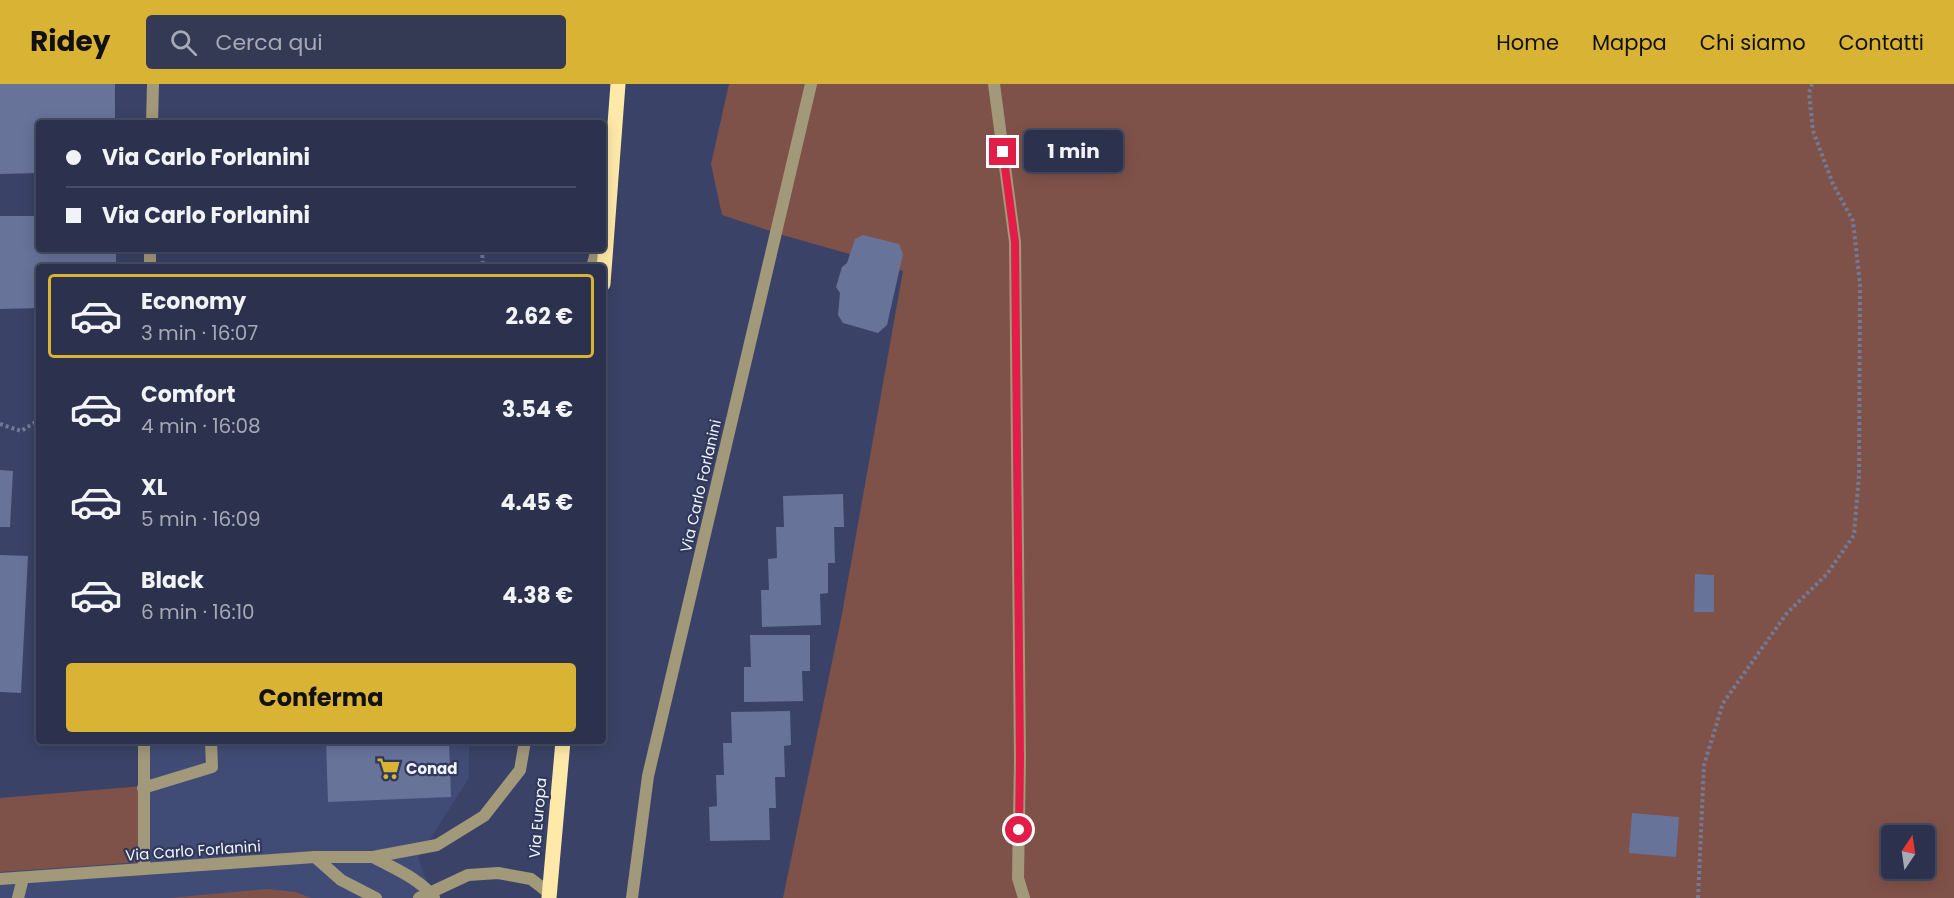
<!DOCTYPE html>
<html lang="it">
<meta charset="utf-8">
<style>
:root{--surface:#2c324d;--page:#343a54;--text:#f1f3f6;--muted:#a6aab6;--line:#484d65;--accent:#d9b334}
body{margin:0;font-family:Poppins,sans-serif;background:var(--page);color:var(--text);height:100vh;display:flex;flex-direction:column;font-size:22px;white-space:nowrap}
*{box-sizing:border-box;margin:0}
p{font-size:20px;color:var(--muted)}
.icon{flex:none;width:33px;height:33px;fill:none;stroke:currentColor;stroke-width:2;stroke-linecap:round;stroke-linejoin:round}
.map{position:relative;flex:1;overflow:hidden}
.panel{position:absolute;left:36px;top:180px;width:570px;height:480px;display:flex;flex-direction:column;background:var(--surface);border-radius:6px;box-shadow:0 3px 15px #0003,0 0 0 2px var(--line)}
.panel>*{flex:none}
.banner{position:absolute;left:36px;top:36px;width:570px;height:132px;border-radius:6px;box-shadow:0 3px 15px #0003,0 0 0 2px var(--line);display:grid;align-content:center;height:132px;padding:0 30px;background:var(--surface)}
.needle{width:39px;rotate:13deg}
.buttons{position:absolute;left:1881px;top:741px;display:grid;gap:12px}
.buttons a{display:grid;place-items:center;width:54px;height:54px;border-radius:6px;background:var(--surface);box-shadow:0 3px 15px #0003,0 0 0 2px var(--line);font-size:30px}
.end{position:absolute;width:27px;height:27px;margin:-14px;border:8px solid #e11d48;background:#fff;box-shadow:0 0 0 3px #fff}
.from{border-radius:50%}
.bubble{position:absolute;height:42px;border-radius:6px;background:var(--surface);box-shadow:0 3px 15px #0003,0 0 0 2px var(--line);font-size:20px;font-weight:700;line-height:42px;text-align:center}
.banner b{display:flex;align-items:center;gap:21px;height:57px;font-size:22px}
.banner b+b{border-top:2px solid var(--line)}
.banner i{width:15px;height:15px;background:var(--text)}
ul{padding:10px 0 0;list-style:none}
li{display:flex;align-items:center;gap:18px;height:84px;margin:0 12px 9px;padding:0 18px;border:3px solid transparent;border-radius:6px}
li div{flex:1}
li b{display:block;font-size:22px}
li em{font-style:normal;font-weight:700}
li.on{border-color:var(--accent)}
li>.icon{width:54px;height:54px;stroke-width:1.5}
.primary-button{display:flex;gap:12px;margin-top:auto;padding:12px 30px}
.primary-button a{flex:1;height:69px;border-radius:6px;background:var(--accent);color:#111;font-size:24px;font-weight:700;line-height:69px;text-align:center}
header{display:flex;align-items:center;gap:36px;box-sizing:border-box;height:84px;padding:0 30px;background:var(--accent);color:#111}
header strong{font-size:28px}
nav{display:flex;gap:33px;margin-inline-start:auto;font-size:21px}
.search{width:420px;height:54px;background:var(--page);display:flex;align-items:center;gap:15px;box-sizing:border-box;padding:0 21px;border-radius:6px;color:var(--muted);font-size:22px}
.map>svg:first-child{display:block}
</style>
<header>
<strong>Ridey</strong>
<div class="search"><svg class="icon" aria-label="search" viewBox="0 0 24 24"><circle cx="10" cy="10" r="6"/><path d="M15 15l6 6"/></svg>Cerca qui</div>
<nav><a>Home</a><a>Mappa</a><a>Chi siamo</a><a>Contatti</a></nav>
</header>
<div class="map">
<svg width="1954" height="814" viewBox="0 0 1954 814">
<rect width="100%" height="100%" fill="#3a4367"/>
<!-- built -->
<path fill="#414c76" d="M143,657H469V694L418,774L433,814H0V788L142,778Z"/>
<!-- green -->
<path fill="#7f5249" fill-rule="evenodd" d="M729,0H1954V814H783L842,530L903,187L878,178L786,152L722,131L711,80ZM1892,752H1924V784H1892Z
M143,702L142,778L0,788V714Z
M267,805L296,808L311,814H169Z"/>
<!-- building -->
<path fill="#68739a" d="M0,0H115V39H39V89L0,90Z
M0,132H39V165H116V183H39V224L0,225Z
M863,151L899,160L903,170L887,241L878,249L843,239L838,231L840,209L836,203L842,183L847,179L855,155Z
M0,386L13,387L10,443H0Z
M843,410L844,443H834L835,479H828V509L820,510L821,541L762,543L761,506H769L768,475L777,474L776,443H784L783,412Z
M0,471L28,472L21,609L0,608Z
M1695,490L1714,491V528H1694Z
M750,551H810V587H802L803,617L744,618V583H751Z
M790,627L791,661L784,662L785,693H775L776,724H769L770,756L710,757L709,723L717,722L716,691H724L723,659H732L731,628Z
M326,657H449L451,713L328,718Z
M1632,729L1679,733L1676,773L1629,769Z"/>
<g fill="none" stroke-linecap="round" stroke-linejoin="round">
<!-- path -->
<path stroke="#737a96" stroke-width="4" stroke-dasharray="3 3" stroke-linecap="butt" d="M482,165L483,183
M0,340L21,347L39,336
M1698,814L1704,681L1723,619L1787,529L1827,490L1854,451L1859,390L1860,200L1853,137L1833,100L1813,47L1809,9L1812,0"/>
<!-- service -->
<path stroke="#a2987a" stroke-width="12" d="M143,704L212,683L211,657
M18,814L23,794
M419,814L468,791L498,789L531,795L549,809"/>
<!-- minor -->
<path stroke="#a2987a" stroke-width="12" d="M994,0L1015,158L1020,675L1018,794L1024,814
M152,39L153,0
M150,183V165
M144,657V785
M315,773L341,796L376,814
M373,773C393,784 421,795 434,814
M632,814L648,692L811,0"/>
<!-- tertiary -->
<path stroke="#a2987a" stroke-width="12" d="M592,183L597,165
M0,795L315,773H373L437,761L484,732L520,686L525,657"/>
<!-- primary -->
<path stroke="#ffe9a9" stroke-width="15" d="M603,200L618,0
M549,814L563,657"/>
</g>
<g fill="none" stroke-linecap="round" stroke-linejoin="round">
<!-- route -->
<path stroke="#e11d48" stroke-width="8" d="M1003,68L1015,158L1020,675L1019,746"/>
</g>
<!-- icons -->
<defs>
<symbol id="supermarket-bare" viewBox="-9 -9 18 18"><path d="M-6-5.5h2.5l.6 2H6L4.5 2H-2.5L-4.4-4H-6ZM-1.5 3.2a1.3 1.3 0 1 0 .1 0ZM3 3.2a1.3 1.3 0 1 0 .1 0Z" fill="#d9b334" stroke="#30395b" stroke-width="2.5" paint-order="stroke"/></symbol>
</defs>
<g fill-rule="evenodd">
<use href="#supermarket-bare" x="372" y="668" width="33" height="33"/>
</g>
<g text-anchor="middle" stroke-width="4.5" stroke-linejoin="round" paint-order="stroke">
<!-- street labels -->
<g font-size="15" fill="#f1f4fd" stroke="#30395b">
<text transform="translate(701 402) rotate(-77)" y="5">Via Carlo Forlanini</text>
<text transform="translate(538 734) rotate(-85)" y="5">Via Europa</text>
<text transform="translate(193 767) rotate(-4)" y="5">Via Carlo Forlanini</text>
</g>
<!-- poi labels -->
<g font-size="15" font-weight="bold" fill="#f1f4fd" stroke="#30395b" text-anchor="start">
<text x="406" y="690">Conad</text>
</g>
</g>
</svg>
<div class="buttons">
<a><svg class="needle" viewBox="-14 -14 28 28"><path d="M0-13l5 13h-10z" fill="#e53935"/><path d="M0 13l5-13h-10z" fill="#a6aab6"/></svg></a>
</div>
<i class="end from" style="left:1019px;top:746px"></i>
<i class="end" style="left:1003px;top:68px"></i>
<div class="bubble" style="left:1024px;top:46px;width:99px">1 min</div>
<div class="banner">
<b><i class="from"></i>Via Carlo Forlanini</b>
<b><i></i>Via Carlo Forlanini</b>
</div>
<section class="panel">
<ul>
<li class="on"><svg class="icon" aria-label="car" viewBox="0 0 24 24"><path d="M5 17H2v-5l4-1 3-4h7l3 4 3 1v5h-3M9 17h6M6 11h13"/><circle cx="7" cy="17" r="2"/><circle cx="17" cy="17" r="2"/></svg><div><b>Economy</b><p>3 min · 16:07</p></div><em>2.62 €</em></li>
<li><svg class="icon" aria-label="car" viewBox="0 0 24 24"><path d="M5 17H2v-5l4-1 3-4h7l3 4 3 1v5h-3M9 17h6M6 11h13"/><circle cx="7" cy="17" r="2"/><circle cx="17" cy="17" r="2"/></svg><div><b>Comfort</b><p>4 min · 16:08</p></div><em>3.54 €</em></li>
<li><svg class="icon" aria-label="car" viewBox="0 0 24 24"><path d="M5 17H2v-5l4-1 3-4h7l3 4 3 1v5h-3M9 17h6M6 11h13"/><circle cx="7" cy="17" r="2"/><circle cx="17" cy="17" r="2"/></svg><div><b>XL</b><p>5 min · 16:09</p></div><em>4.45 €</em></li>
<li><svg class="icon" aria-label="car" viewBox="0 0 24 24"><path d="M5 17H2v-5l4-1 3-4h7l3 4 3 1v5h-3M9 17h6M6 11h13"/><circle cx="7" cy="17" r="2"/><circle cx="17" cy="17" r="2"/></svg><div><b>Black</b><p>6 min · 16:10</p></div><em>4.38 €</em></li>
</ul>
<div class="primary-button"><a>Conferma</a></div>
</section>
</div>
